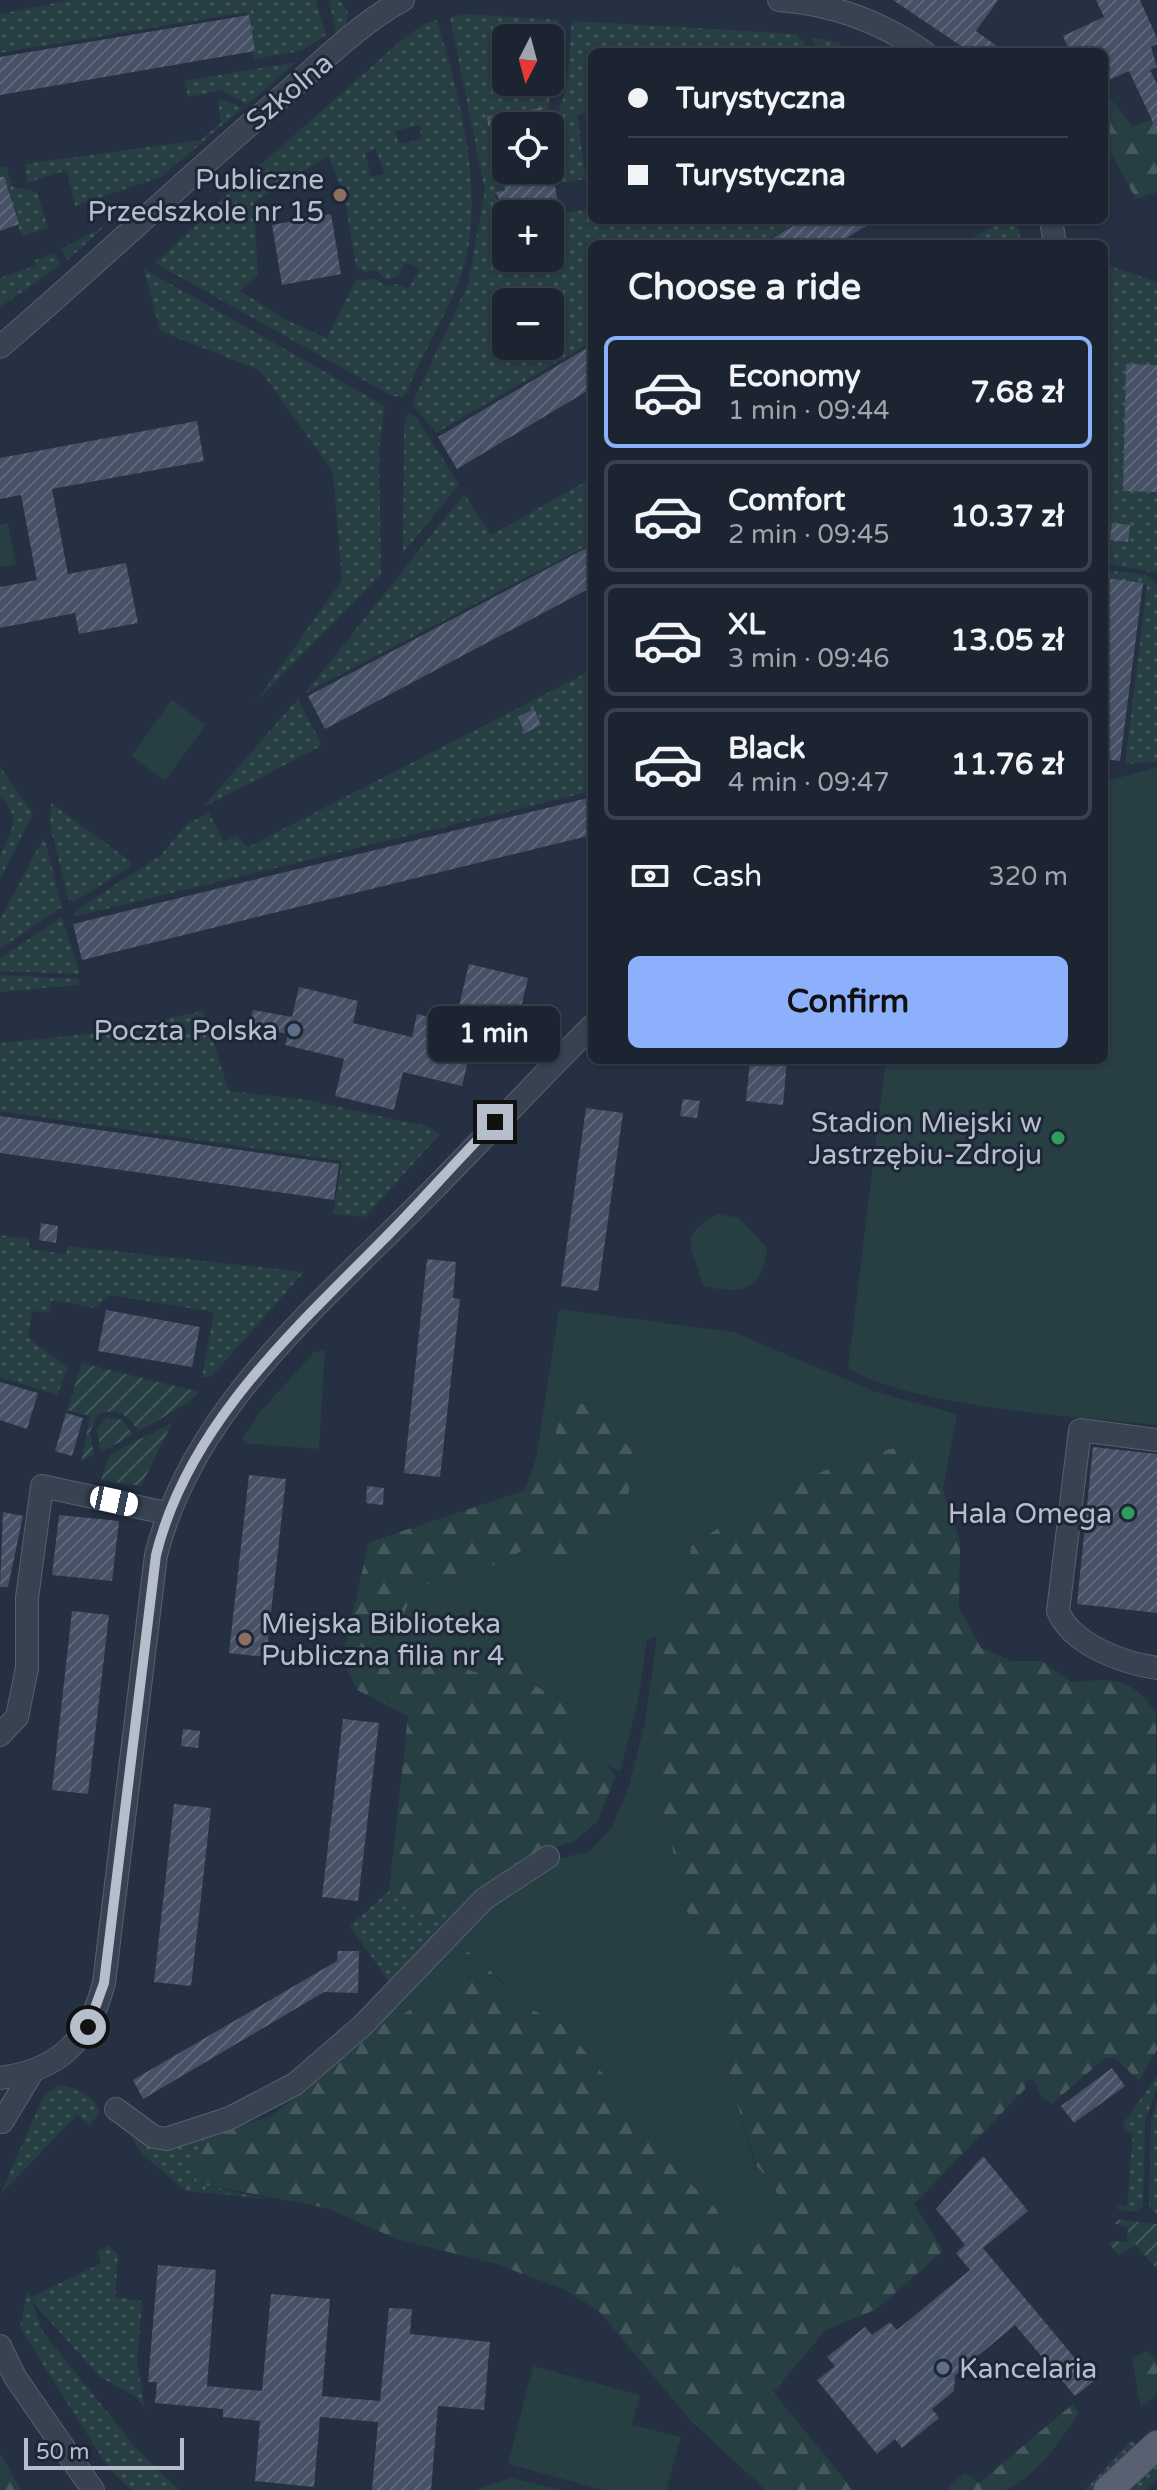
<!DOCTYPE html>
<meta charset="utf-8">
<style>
:root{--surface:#1c2432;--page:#252c3a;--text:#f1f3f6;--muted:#a0a4ac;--line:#3a414d;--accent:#8cb0fb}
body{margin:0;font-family:"Varela Round",sans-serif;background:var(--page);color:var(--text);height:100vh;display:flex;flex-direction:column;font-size:30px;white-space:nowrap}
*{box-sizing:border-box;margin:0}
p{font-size:26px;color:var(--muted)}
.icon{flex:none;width:44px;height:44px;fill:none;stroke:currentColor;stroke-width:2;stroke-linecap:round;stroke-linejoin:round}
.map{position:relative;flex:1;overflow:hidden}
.side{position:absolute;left:588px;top:240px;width:520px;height:824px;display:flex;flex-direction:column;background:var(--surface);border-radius:12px;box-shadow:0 2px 6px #0004,0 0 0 2px var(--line)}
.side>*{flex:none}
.banner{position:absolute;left:588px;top:48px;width:520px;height:176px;border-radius:12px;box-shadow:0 2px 6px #0004,0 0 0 2px var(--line);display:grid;align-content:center;height:176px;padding:0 40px;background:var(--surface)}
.needle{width:52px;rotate:186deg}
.controls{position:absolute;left:492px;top:24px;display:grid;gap:16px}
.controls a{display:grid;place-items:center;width:72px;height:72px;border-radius:12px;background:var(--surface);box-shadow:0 2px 6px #0004,0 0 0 2px var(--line);font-size:40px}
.scale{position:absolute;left:24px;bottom:20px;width:160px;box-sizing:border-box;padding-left:8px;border:4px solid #b6bdcb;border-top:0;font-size:22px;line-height:28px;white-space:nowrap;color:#b6bdcb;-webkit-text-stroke:6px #1e2737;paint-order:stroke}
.end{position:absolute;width:36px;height:36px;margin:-18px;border:10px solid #b6bdcb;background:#111;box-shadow:0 0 0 4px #111}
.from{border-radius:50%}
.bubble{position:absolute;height:56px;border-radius:12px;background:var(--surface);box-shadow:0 2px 6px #0004,0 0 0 2px var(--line);font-size:26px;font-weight:700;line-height:56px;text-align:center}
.car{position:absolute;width:24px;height:48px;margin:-24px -12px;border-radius:10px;box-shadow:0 0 6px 2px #0007;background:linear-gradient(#fff 24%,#345 0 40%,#fff 0 76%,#345 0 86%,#fff 0)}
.banner b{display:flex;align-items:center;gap:28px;height:76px;font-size:30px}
.banner b+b{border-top:2px solid var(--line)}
.banner i{width:20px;height:20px;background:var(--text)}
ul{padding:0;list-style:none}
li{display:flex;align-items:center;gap:24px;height:112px;margin:0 16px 12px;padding:0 24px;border:4px solid var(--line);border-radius:12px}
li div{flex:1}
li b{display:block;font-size:30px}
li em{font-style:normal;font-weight:700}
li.selected{border-color:var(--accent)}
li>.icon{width:72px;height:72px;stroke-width:1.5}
h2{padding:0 40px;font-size:36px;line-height:96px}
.pay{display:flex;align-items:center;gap:20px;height:88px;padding:0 40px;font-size:30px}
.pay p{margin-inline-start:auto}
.button{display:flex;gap:16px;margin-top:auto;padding:16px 40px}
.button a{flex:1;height:92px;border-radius:12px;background:var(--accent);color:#111;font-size:32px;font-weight:700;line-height:92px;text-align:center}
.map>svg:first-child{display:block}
</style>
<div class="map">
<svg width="1157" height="2490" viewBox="0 0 1157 2490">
<defs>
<pattern id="grass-dots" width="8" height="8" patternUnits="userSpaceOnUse" patternTransform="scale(2)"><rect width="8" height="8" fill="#273e43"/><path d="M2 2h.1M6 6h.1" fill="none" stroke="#44585d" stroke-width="1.8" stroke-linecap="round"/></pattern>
<pattern id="forest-firs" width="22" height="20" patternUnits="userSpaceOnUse" patternTransform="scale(2)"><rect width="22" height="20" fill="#273e43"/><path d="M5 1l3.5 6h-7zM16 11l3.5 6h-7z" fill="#44585d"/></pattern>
<pattern id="garden-furrows" width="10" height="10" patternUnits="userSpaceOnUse" patternTransform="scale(2)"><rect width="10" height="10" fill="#273e43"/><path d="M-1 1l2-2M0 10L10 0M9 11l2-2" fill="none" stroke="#44585d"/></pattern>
<pattern id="building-hatch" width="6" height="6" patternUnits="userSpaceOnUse" patternTransform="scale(2)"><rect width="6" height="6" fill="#465166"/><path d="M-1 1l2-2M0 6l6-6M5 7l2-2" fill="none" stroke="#5e687b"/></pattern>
</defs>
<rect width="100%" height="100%" fill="#253042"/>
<!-- grass -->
<path fill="url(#grass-dots)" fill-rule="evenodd" d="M70,0H316L326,35L301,51L254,59L247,12L0,53V14Z
M329,0H340L348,13L345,26L337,37Z
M468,14L559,20L548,111L545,115L543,109L493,116L506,192L494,194L500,206L510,214H506V258H550V215L592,209V220H801L760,244H592V342L436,433L412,404L468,284L485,191L450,17ZM506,38H550V82H506ZM506,302H550V346H506Z
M437,20C459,95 484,185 465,263C455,301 422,353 407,392L402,397L392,396L155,263L201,221L200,218L403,39L424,24ZM420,125L421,139L399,144L395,131ZM376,149L384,174L371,177L365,153ZM328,156L344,195L356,267L365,272L376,270L386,280L399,276L404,262L420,269L408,289L396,284L387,286L375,279L356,280L327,338L286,320L240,291L258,275L254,202Z
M572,21L797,34L811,52H592V111L577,115L586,179L556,183L548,126C572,104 568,51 572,21Z
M810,37L841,43L837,52H820Z
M296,62L247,105L222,90L188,97L184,81Z
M218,98L243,108L161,177L75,206L67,170L27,183L25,164L200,140L221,123Z
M6,166L13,187L37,192L48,228L22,236L3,188L0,189V167Z
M1005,220H1016L1022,244H961Z
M106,225L68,260L61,249Z
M55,253L61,265L0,307V278L35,266V260Z
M1104,264L1157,282V573L1104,563Z
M144,269L385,406L379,448L381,574L255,703L342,580L333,472L260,370L160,331Z
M408,412L417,418L459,485L403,553L404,429Z
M592,478V543L305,693L464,494L491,535Z
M1104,570L1147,575L1157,584V762L1125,764L1147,585L1104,580Z
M592,670V791L73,917L75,911L160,856L187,824L209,813L224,842L237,835L248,847Z
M298,699L321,743L319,747L202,808Z
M0,767L33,813L0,879C0,872 0,864 0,858C5,835 27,822 0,797Z
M51,803L130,861L131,866L74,902L68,899L50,825Z
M44,837L62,907L0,949V920Z
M62,917L80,974L0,971V958Z
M0,975L79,979V985L0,992Z
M203,1011L229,1091L308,1100L429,1127L440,1134L365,1217L333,1214L342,1161L0,1111V1043L98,1033Z
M0,1235L29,1239L30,1249L66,1254L68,1246L304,1272L211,1377H202L214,1312L109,1295L95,1308L52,1300L49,1313L32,1311L28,1338L68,1368L57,1395L0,1377Z
M389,1891L421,1923L471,1901L392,1986L350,1926Z
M1157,2076V2088L1145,2121L1143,2207L1137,2212L1119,2210L1116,2205L1127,2206L1133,2133L1126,2131L1122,2125Z
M60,2085C77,2088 94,2095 100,2113L89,2125L77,2115L0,2195L44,2095Z
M1157,2102V2214L1149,2207L1151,2119Z
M124,2126L205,2138L194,2165L213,2187L268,2199L186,2191L143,2155Z
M109,2246L118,2255L115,2297L142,2301L137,2361L145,2409L136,2397L100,2377L31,2300L43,2332L136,2448L179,2490H131L108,2467L20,2328L27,2291L31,2297L102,2263L98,2251Z
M1131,2440L1135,2444L1134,2452L1094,2490H1085Z
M1157,2464V2479L1145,2490H1131Z"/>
<!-- forest -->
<path fill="url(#forest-firs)" d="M1109,97L1132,126L1157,118V192L1136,199L1104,140V99Z
M578,1402L610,1412L617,1431L634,1454L629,1493L617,1523L588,1532L585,1551L548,1569L537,1543L447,1590L428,1619L492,1660H524L532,1684L585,1711L586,1724L571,1722L616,1776L597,1822L575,1841L538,1853L497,1877L471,1901L421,1923L389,1891L408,1716L357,1690L342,1659L369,1542L524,1491L536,1459L554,1449L559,1406Z
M909,1445L943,1490L960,1541L959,1608L981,1648L1012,1661H1042L1071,1682C1113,1679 1131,1676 1156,1713L1157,2050L1139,2081L1115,2058H1105L1052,2104L1042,2097L1034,2081L1026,2079L1025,2089L914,2204L943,2251L877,2309L826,2330L773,2392L853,2490H766L692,2422L598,2310L563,2289L496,2264L397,2239L326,2208L197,2183L194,2165L205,2138L271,2116L310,2086L365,2033L402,2015L465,1950L477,1956L522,2005L563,2024L662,2146L666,2159L718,2210L736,2268L774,2184L757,2167L733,2091L723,2047L726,1986L699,1925L680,1904L676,1865L659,1792L656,1699L670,1584L685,1571L687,1578L691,1546C757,1501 830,1459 909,1445Z
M1147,2351L1157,2359V2394L1141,2408L1132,2359Z
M1073,2404L1079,2413C1059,2443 1040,2472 1007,2490H950L949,2486L965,2473L979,2483Z
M0,2453L21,2490H0Z"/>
<!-- park -->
<path fill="#273e43" d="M8,523L16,565L0,567V525Z
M172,700L206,725L165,781L131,756Z
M1157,767V1425C1078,1416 911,1408 848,1368L886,1060H1104V782Z
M718,1214L739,1218L767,1248C762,1292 741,1295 703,1286C694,1247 674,1238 718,1214Z
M559,1309L733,1332L876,1392L957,1414L943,1490L909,1445C830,1459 757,1501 691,1546L687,1582L685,1571L670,1583L684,1605L668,1622L656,1699L659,1792L676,1865L680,1904L699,1925L726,1986L723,2047L733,2091L756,2167L774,2184L778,2197L769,2230L736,2269L717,2210L666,2159L661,2146L563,2024L522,2005H511L506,2000V1986L477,1956L466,1951L471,1979L440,1975L433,1995L402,2015L365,2033L493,1898L558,1859L590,1851L612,1827L628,1789L645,1722L657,1637L647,1640L638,1702L620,1772L581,1751L570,1722L586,1724L585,1711L532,1684L524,1661L492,1660L481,1674L435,1659L428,1620L410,1654L392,1639L419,1581L447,1590L537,1543L548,1568L584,1551L588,1532L617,1523L629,1493L634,1454L617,1431L610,1412L578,1402L559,1406L554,1449L536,1459Z
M325,1350L319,1449L250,1444L242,1439L260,1412L314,1352Z
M533,2366L640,2395L632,2425L681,2437L666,2490H603L508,2464Z
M511,2478L563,2490H474Z"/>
<!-- garden -->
<path fill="url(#garden-furrows)" d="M82,1363L199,1392L188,1403L139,1431C127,1415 118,1406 97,1415L90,1433L94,1454L81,1462L90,1416L67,1410Z
M107,1417L122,1420L133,1435L101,1452L97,1429Z
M172,1423L141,1486L101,1480L110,1454Z
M1119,2220L1157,2224V2269L1135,2244L1120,2256L1109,2244L1111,2241L1127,2242L1128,2227L1113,2223Z"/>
<!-- building -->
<path fill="url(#building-hatch)" d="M893,0H998L976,31L1005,52H970Z
M1096,0H1140L1157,38V44L1151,47L1157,67L1150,70L1157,84V131L1129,71L1104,82V52H1070L1063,36L1104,17Z
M249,15L255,51L0,95V57Z
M543,108L546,126H488L487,116Z
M502,170H553L559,214H511L506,210L495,192L505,191Z
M0,177H4L19,224L0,231Z
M331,214L341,274L282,285L272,225Z
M803,220H876L836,244H763Z
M592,345V388L457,469L438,437Z
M1126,364L1157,365V492L1123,491Z
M197,421L204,461L52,489L68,574L126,563L138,623L79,634L75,613L0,628V587L37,580L21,495L0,499V458Z
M1112,523L1130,525L1128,542L1110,540Z
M592,545V587L325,729L308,696Z
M1106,578L1143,583L1120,761L1104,759Z
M534,709L541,725L525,733L518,717Z
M592,797V835L82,960L73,924Z
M469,964L528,978L514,1037L476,1028L462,1086L403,1072L394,1110L335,1096L344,1059L285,1045L288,1034L249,1027L253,1010L292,1017L299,987L358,1001L353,1023L412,1037L417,1014L455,1023Z
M750,1060H787L783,1105L746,1101Z
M683,1099L700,1101L697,1118L680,1116Z
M586,1108L623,1113L598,1291L561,1286Z
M0,1116L339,1164L334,1200L0,1153Z
M41,1223L58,1226L56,1243L39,1240Z
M427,1259L456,1262L453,1298L460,1299L440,1477L404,1473Z
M106,1310L200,1327L192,1367L98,1351Z
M0,1382L38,1393L27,1429L0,1420Z
M66,1413L83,1418L72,1456L55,1451Z
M1093,1447L1157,1454V1613L1077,1604Z
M249,1475L286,1479L266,1657L229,1653Z
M367,1486L384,1488L383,1505L366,1503Z
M3,1512L23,1516L8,1587H0Z
M59,1515L119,1521L112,1581L52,1575Z
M72,1611L109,1615L88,1794L52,1790Z
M343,1719L379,1723L358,1901L322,1897Z
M183,1729L200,1731L198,1748L181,1746Z
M174,1804L211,1808L191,1986L154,1982Z
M338,1951H359L358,1993L324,1992L143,2099L133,2080L337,1961Z
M1112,2068L1125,2086L1074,2123L1061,2106Z
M983,2156L1028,2211L983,2248L1094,2381L1075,2396L1015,2325L955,2375L954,2391L932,2409L939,2418L902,2448L895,2439L877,2454L817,2380L835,2366L827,2357L865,2327L872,2335L890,2322L897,2330L970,2270L956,2253L965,2245L936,2209Z
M158,2265L216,2270L207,2386L262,2391L271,2294L330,2299L322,2396L380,2401L389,2308L412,2309L410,2334L490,2342L484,2410L438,2406L431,2490H372L378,2422L320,2417L314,2487L255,2481L260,2421L223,2417V2409L155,2403L157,2382H148Z"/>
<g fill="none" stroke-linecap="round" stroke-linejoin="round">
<defs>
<path id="minor" d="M779,0C833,4 880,21 924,52
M1051,220L1055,244
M0,347C96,265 187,177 284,95C321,63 360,23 403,0
M1157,1440L1080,1430L1058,1611C1072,1645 1123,1663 1157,1668
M0,1735L17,1717L27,1668V1598L42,1486L166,1513
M0,2078C60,2070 89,2040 104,1983L156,1555C192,1412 313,1310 414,1209C474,1149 532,1086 592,1026
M116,2109L154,2137L166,2139L230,2118L295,2084L362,2026L484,1899L548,1857
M2,2122L31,2074
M0,2346L15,2377L93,2490"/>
<path id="major" d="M1108,2490L1157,2445"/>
</defs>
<!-- minor casing -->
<use href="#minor" stroke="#57606f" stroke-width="24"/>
<!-- major casing -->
<use href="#major" stroke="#434b5b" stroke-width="30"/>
<!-- minor -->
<use href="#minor" stroke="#394251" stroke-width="22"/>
<!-- major -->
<use href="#major" stroke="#576171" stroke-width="28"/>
</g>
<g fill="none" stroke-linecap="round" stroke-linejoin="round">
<!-- route -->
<path stroke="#b6bdcb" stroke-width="10" d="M88,2027L104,1983L156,1555C188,1426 291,1333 381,1242C420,1203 456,1161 495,1122"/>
</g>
<!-- markers -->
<g fill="#8d6e63" stroke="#1e2737" stroke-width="3">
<circle cx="340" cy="195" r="8"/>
<circle cx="245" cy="1639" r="8"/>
</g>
<g fill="#5c6f8a" stroke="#1e2737" stroke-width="3">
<circle cx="294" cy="1030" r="8"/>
<circle cx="943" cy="2368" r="8"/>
</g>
<g fill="#2e9e5b" stroke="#1e2737" stroke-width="3">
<circle cx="1058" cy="1138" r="8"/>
<circle cx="1128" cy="1513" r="8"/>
</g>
<g text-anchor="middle" stroke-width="6" stroke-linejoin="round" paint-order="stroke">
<!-- street labels -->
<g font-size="28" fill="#b6bdcb" stroke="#1e2737">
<text transform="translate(289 91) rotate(-40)" y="10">Szkolna</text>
</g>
<!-- poi labels -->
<g font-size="28" fill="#b6bdcb" stroke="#1e2737" text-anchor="end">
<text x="324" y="189">Publiczne<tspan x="324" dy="32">Przedszkole nr 15</tspan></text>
<text x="278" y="1040">Poczta Polska</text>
<text x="1042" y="1132">Stadion Miejski w<tspan x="1042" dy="32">Jastrzębiu-Zdroju</tspan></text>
<text x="1112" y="1523">Hala Omega</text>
<text x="261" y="1633" text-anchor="start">Miejska Biblioteka<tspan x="261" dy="32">Publiczna filia nr 4</tspan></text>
<text x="959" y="2378" text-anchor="start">Kancelaria</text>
</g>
</g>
</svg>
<div class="controls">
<a><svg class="needle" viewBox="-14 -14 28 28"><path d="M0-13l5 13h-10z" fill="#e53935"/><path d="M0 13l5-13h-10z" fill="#a0a4ac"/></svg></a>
<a><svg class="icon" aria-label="locate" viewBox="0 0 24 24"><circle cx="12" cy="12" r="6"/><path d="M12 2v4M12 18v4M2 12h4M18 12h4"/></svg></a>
<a>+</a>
<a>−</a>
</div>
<div class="scale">50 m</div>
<i class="end from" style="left:88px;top:2027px"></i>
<i class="end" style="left:495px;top:1122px"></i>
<div class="bubble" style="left:428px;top:1006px;width:132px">1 min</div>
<i class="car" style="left:114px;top:1501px;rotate:102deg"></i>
<div class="banner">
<b><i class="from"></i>Turystyczna</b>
<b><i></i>Turystyczna</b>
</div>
<section class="side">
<h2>Choose a ride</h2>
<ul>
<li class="selected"><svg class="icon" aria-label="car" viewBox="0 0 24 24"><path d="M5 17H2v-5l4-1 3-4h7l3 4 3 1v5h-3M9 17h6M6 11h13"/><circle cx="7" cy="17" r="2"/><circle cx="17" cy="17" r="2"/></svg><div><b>Economy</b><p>1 min · 09:44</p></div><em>7.68 zł</em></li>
<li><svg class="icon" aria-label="car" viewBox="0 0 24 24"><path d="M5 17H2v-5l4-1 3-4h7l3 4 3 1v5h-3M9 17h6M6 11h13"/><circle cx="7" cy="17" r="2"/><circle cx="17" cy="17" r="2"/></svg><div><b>Comfort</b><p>2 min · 09:45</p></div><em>10.37 zł</em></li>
<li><svg class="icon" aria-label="car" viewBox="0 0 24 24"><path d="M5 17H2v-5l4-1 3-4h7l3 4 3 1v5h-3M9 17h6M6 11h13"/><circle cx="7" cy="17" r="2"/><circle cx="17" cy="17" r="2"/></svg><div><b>XL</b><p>3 min · 09:46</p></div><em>13.05 zł</em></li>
<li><svg class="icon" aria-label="car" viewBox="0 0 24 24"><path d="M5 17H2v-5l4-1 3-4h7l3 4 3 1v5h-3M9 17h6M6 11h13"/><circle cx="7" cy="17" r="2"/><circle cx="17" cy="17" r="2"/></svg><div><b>Black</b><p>4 min · 09:47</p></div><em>11.76 zł</em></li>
</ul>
<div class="pay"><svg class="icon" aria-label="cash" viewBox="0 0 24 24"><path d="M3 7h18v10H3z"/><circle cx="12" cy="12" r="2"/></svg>Cash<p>320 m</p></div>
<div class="button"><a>Confirm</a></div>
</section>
</div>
